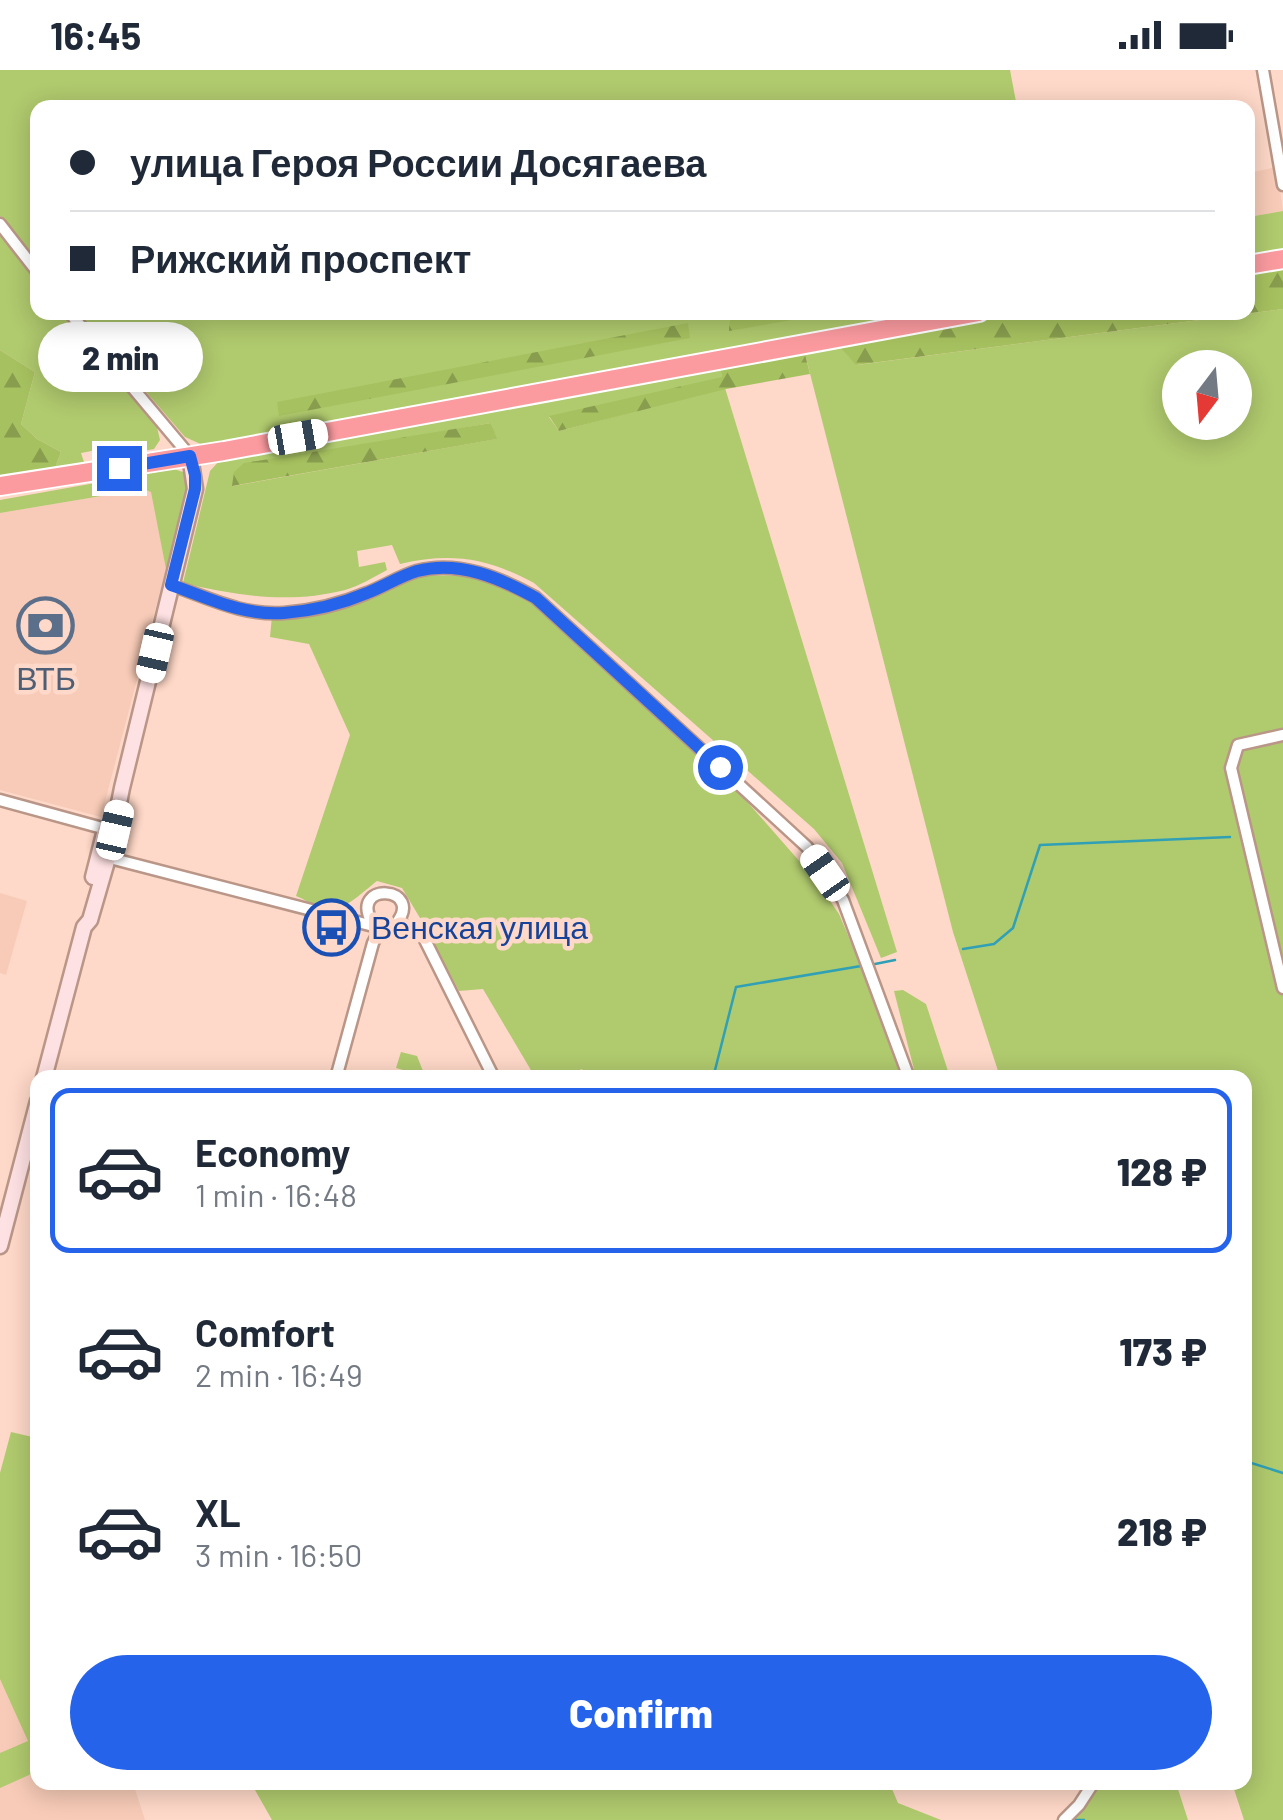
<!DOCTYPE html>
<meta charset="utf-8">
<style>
:root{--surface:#fff;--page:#f6f6f7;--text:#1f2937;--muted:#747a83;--line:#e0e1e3;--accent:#2563eb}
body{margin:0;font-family:Barlow,sans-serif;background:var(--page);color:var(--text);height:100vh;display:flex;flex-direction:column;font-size:38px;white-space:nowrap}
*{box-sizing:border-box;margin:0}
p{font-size:32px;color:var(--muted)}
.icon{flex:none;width:55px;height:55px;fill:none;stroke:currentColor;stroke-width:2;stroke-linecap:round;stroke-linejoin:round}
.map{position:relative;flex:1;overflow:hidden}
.panel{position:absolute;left:30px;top:1000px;width:1222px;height:720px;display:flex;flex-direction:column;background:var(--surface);border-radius:20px;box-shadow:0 5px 25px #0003}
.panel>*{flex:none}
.top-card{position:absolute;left:30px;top:30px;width:1225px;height:220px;border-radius:20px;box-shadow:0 5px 25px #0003;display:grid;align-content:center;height:220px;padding:0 40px;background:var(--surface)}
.needle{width:65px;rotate:196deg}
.tools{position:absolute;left:1162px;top:280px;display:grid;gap:20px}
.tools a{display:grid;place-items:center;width:90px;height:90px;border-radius:50%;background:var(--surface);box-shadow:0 5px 25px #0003;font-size:50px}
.end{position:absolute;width:45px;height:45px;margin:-22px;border:12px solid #2563eb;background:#fff;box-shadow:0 0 0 5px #fff}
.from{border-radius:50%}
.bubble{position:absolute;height:70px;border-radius:35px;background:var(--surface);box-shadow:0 5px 25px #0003;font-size:32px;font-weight:800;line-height:70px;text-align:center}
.car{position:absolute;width:30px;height:60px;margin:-30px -15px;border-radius:12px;box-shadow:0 0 8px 2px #0007;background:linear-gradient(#fff 24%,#345 0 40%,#fff 0 76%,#345 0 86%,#fff 0)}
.top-card b{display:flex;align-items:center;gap:35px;height:95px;font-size:38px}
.top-card b+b{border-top:2px solid var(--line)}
.top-card i{width:25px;height:25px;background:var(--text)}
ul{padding:18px 0 0;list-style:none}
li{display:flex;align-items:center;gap:30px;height:165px;margin:0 20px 15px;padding:0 20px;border:5px solid transparent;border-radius:20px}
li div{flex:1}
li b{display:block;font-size:38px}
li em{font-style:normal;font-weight:800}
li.current{border-color:var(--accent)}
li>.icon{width:90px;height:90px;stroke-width:1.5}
.primary-button{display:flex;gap:20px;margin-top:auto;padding:20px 40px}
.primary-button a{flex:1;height:115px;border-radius:60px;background:var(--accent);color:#fff;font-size:40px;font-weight:800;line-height:115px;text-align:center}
.status{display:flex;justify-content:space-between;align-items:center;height:70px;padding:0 50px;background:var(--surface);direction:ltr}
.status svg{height:28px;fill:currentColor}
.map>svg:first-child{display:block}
</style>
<div class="status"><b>16:45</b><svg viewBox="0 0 49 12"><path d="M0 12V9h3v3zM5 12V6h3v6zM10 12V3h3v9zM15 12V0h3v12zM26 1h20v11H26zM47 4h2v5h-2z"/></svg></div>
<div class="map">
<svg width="1283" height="1750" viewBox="0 0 1283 1750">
<defs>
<pattern id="forest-firs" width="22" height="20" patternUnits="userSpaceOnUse" patternTransform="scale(2.5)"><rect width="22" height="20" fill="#a6c15f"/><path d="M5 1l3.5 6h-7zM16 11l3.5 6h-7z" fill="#889d4e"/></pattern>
</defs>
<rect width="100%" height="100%" fill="#fed8c8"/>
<!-- built -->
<path fill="#f7cbb7" d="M1277,97L1283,141L1248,147V103Z
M143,419L152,422L166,499L101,747L0,720V443Z
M0,823L27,831L6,905L0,903Z
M37,1520L38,1712L133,1713L145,1750H0V1532Z"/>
<!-- green -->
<path fill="#b0ca6e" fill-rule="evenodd" d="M0,0H1010L1017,37L38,38L37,191L0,146Z
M1283,141V181L1248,187V147Z
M0,164L37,210L38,242L62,243L156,353L160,370L154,379L110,387L107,378L81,383L84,392L55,398L61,382L37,369L21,354L35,302L0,280Z
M1283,239V1750H1244L1232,1713L1245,1712V1008L1000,1007L953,862L804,280L837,274L857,295ZM1180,298H1235V352H1180Z
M78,243H925L205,376L185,367Z
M719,293L723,311L549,347L559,361L725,318L897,882L881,888L842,793L814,759L534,513C488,488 451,482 400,494L392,475L357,481L359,497L385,492L387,500C374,507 359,516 345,520C290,534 237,526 183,513L210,401L221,389ZM491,353L496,369L233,416L245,396Z
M174,399L189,404L193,413L183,454L166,499L151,422L143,419L0,443V430Z
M471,505L501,512L534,530L736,719L815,809L839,844L856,884L901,1007L587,1008L582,999L563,1007H535L483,919L459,921L429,864L439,854V850L420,848L402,818L377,811C362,822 340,847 318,838C311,834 304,829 296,826L350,665L309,574L270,567L272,546L417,506Z
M903,920L926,934L950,1007H916L894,921Z
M401,982L417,986L425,1006L396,998Z
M11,1362L37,1368L38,1701L0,1718V1683L28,1671L0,1609V1403Z
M1088,1712L1176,1713L1188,1750H1056L1072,1740Z
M251,1713H871L892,1719L898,1733L941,1750H272Z"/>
<!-- forest -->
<path fill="url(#forest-firs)" d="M1283,196V239L856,295L837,274L1017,243L1248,242V202Z
M754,242H833V243L729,261L730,247Z
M688,253L690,268L279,346L277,332Z
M0,280L35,302L21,354L37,369L61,382L55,398L0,406Z
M804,280L810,304L726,319L559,361L549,346L722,307L719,293Z
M491,353L497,369L232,416L234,402L244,393Z"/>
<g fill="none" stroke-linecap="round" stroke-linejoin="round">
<!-- stream -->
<path stroke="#2fa0b6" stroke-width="2.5" d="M963,879L994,874L1013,858L1040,775L1230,767
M875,894L895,890
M713,1008L736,917L861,896
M1245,1391L1283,1403
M1074,1750H1084"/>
<defs>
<path id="street" d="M1263,0L1283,115
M0,154L38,203
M69,242L190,386
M171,515C209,528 243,546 284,543C311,541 341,534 367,523C383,517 400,506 417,501C458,490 500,508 535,527L807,777L843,830L909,1008
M1283,665L1238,675L1231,698L1283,918
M0,730L106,759
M106,787L381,858L395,855C428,816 346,810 373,854
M395,855L419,858L494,1008
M336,1008L373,873L381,858
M1064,1750L1079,1735L1094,1712"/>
<path id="secondary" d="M93,807L105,760
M44,1008L84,857L90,850L108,788L122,718L195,419L190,386
M0,1176L38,1031"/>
<path id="highway" d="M1248,195L1283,189
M0,416L224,381L979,242"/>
</defs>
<!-- street casing -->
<use href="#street" stroke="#b99687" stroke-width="15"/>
<!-- secondary casing -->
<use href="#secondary" stroke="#b99687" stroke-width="19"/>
<!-- highway casing -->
<use href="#highway" stroke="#fff" stroke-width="22"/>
<!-- street -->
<use href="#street" stroke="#fff" stroke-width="10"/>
<!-- secondary -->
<use href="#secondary" stroke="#fee1e2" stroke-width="14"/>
<!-- highway -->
<use href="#highway" stroke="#fb9ba0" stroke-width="18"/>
</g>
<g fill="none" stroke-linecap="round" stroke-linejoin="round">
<!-- route -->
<path stroke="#2563eb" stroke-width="12" d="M119,398L190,386L195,405V419L171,515C209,528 243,546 284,543C311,541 341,534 367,523C383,517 400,506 417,501C459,490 500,508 536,528L720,697"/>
</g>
<!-- icons -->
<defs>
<symbol id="bank-ring" viewBox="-11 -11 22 22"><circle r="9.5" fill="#fed8c8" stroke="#5c6f8a" stroke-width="1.5"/><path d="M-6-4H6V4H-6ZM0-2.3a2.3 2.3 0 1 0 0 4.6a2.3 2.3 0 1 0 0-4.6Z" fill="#5c6f8a"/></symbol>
<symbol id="bus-ring" viewBox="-11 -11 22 22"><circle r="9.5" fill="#fed8c8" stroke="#1a4fb4" stroke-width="1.5"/><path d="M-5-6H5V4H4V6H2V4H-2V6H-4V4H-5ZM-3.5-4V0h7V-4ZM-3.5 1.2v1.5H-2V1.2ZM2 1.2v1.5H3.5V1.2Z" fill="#1a4fb4"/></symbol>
</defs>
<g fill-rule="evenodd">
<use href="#bank-ring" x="14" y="524" width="63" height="63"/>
<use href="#bus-ring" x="300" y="826" width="63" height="63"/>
</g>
<g text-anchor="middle" stroke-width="9" stroke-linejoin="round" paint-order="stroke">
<!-- service labels -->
<g font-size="32" fill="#4e5e75" stroke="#fed8c8">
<text x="46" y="620">ВТБ</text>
</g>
<!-- transit labels -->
<g font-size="32" fill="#164399" stroke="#fed8c8" text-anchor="start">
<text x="371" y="869">Венская улица</text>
</g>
</g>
</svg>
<div class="tools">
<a><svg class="needle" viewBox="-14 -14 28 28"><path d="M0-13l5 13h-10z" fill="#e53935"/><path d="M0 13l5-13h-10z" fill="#747a83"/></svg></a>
</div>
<i class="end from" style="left:720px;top:697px"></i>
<i class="end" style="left:119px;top:398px"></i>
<div class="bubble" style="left:38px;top:252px;width:165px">2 min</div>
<i class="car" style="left:298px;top:367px;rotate:80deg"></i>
<i class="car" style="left:155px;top:583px;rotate:193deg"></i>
<i class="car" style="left:115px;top:760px;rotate:13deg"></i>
<i class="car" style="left:825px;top:803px;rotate:325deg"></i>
<div class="top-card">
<b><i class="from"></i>улица Героя России Досягаева</b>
<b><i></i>Рижский проспект</b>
</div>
<section class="panel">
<ul>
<li class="current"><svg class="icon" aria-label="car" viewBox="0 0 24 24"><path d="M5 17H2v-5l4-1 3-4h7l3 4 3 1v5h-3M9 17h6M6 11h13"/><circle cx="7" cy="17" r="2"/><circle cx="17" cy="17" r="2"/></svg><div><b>Economy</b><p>1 min · 16:48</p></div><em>128 ₽</em></li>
<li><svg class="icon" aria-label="car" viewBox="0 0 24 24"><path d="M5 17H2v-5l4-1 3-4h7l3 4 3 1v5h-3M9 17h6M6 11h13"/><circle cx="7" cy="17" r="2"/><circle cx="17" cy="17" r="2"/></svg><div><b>Comfort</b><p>2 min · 16:49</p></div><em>173 ₽</em></li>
<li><svg class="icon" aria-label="car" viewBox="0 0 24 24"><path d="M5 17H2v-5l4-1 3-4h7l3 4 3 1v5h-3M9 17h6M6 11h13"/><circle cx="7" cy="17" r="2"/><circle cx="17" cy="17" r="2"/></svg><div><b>XL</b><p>3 min · 16:50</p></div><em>218 ₽</em></li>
</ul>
<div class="primary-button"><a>Confirm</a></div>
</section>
</div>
